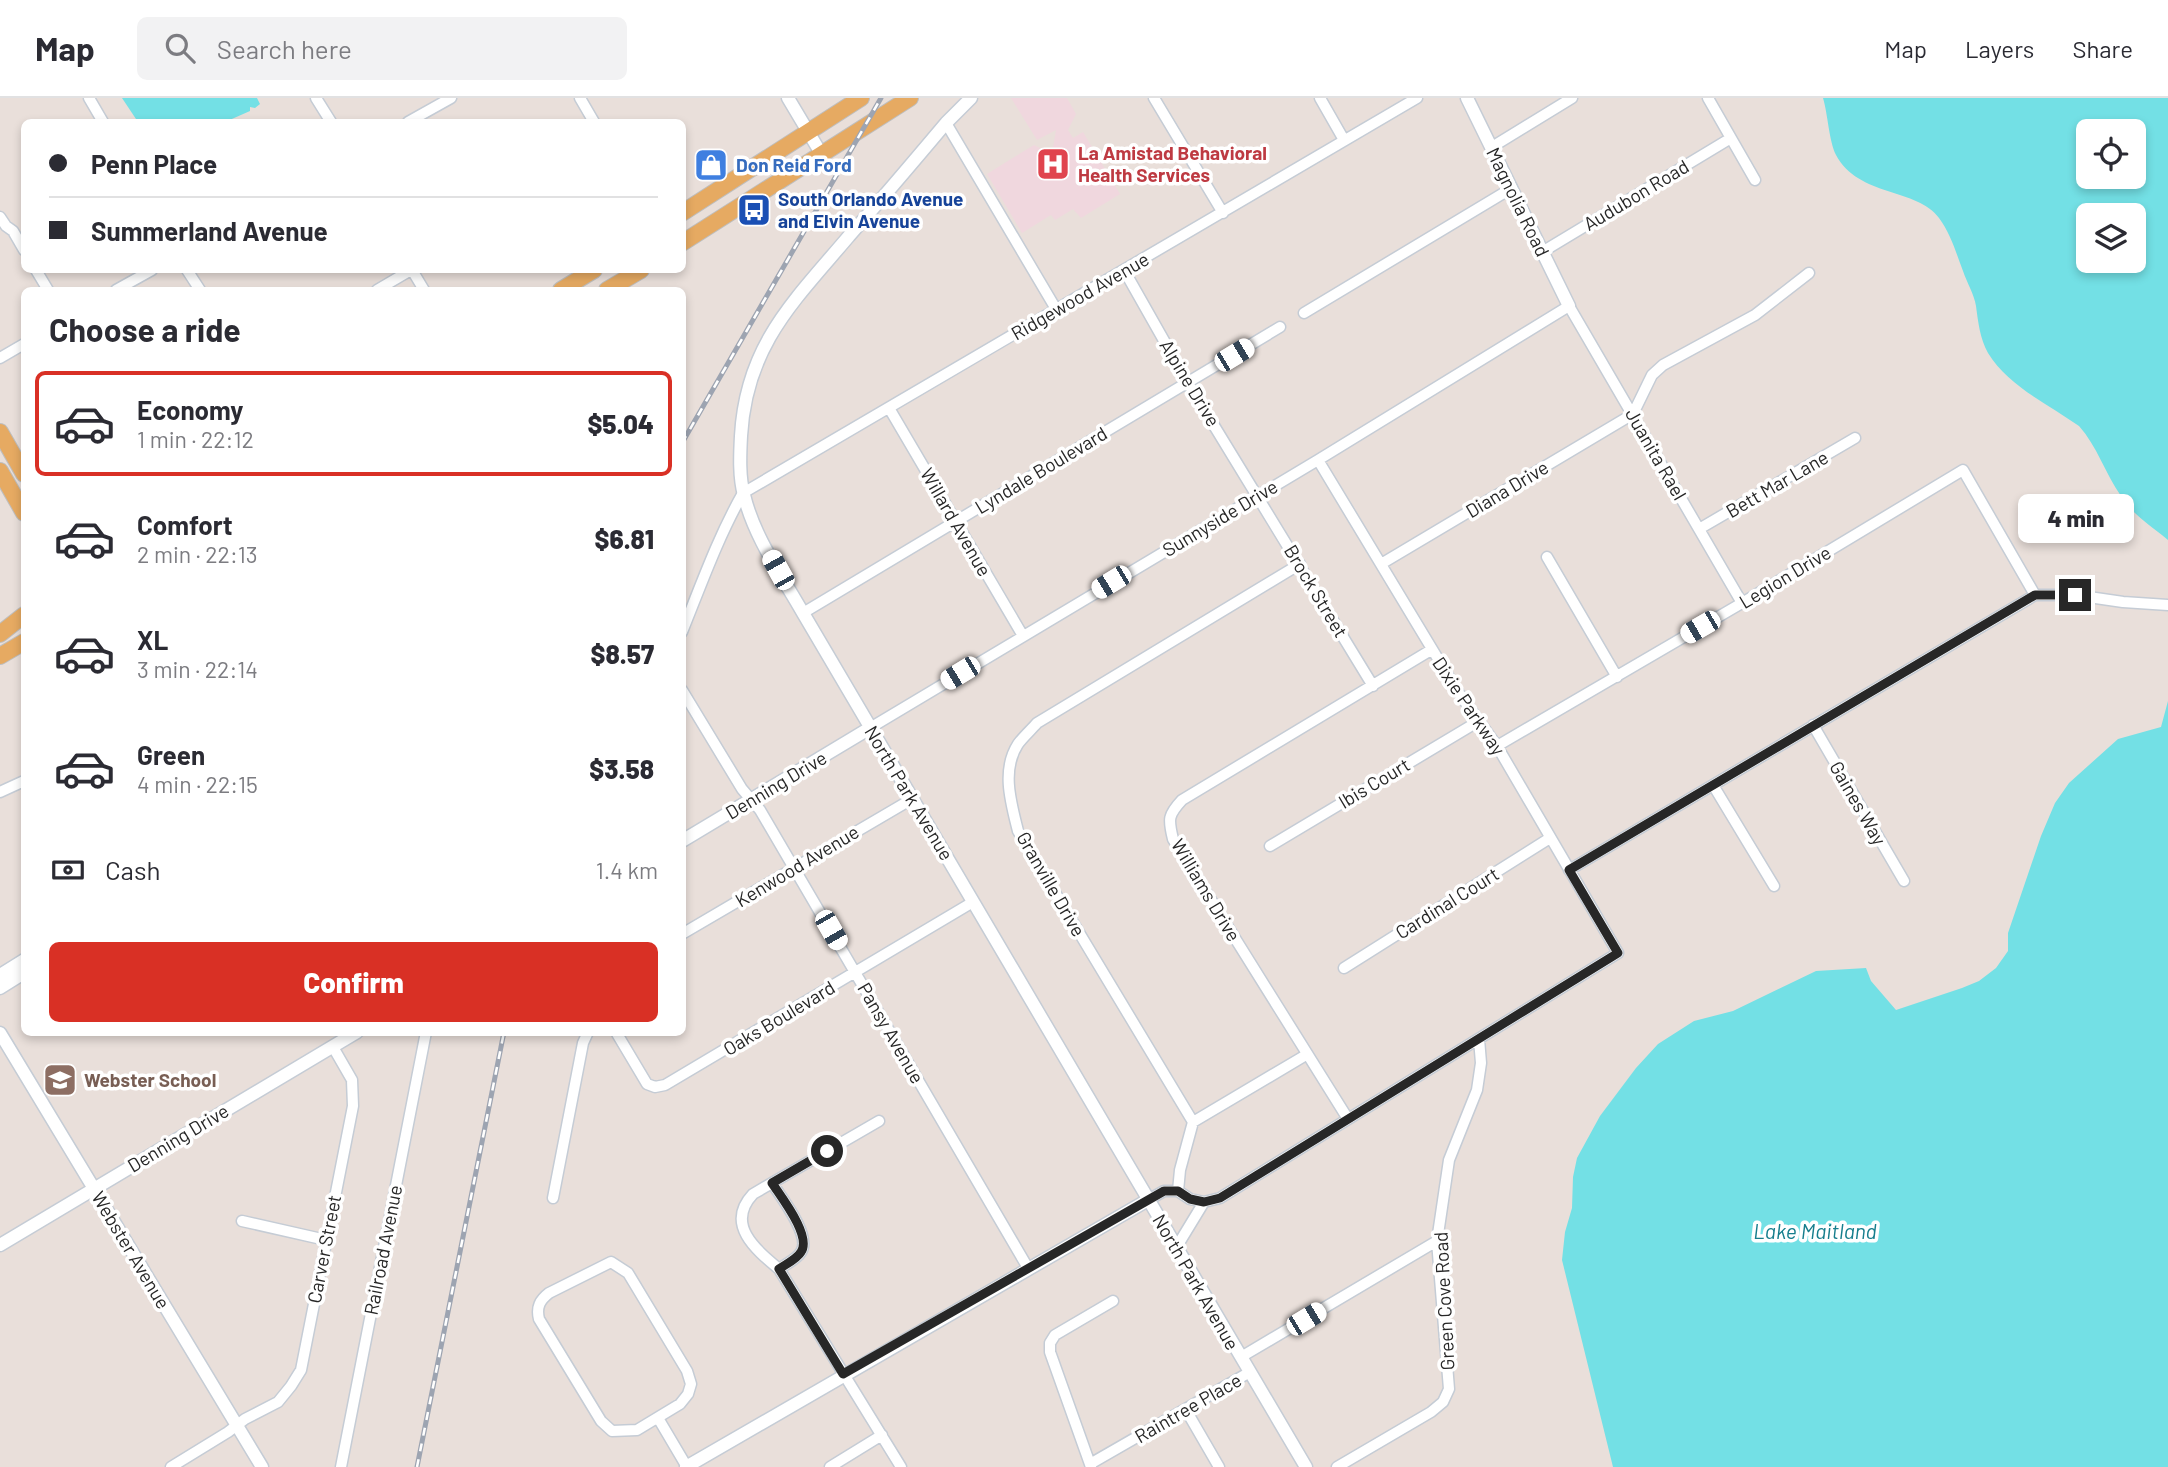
<!DOCTYPE html>
<meta charset="utf-8">
<style>
:root{--surface:#fff;--page:#f2f2f3;--text:#2b2b33;--muted:#7c7c81;--line:#e1e1e2;--accent:#d93025}
body{margin:0;font-family:Barlow,sans-serif;background:var(--page);color:var(--text);height:100vh;display:flex;flex-direction:column;font-size:26px;white-space:nowrap}
*{box-sizing:border-box;margin:0}
p{font-size:23px;color:var(--muted)}
.icon{flex:none;width:38px;height:38px;fill:none;stroke:currentColor;stroke-width:2;stroke-linecap:round;stroke-linejoin:round}
.map{position:relative;flex:1;overflow:hidden}
.details{position:absolute;left:21px;top:189px;width:665px;height:749px;display:flex;flex-direction:column;background:var(--surface);border-radius:10px;box-shadow:0 4px 10px #0003}
.details>*{flex:none}
.hud{position:absolute;left:21px;top:21px;width:665px;height:154px;border-radius:10px;box-shadow:0 4px 10px #0003;display:grid;align-content:center;height:154px;padding:0 28px;background:var(--surface)}
.tools{position:absolute;left:2076px;top:21px;display:grid;gap:14px}
.tools a{display:grid;place-items:center;width:70px;height:70px;border-radius:10px;background:var(--surface);box-shadow:0 4px 10px #0003;font-size:35px}
.end{position:absolute;width:32px;height:32px;margin:-16px;border:9px solid #272727;background:#fff;box-shadow:0 0 0 4px #fff}
.from{border-radius:50%}
.bubble{position:absolute;height:49px;border-radius:10px;background:var(--surface);box-shadow:0 4px 10px #0003;font-size:23px;font-weight:800;line-height:49px;text-align:center}
.car{position:absolute;width:21px;height:42px;margin:-21px -10px;border-radius:9px;box-shadow:0 0 5px 2px #0007;background:linear-gradient(#fff 24%,#345 0 40%,#fff 0 76%,#345 0 86%,#fff 0)}
.hud b{display:flex;align-items:center;gap:24px;height:66px;font-size:26px}
.hud b+b{border-top:2px solid var(--line)}
.hud i{width:18px;height:18px;background:var(--text)}
ul{padding:0;list-style:none}
li{display:flex;align-items:center;gap:21px;height:105px;margin:0 14px 10px;padding:0 14px;border:4px solid transparent;border-radius:10px}
li div{flex:1}
li b{display:block;font-size:26px}
li em{font-style:normal;font-weight:800}
li.active{border-color:var(--accent)}
li>.icon{width:63px;height:63px;stroke-width:1.5}
h2{padding:0 28px;font-size:32px;line-height:84px}
.pay{display:flex;align-items:center;gap:18px;height:77px;padding:0 28px;font-size:26px}
.pay p{margin-inline-start:auto}
.action{display:flex;gap:14px;margin-top:auto;padding:14px 28px}
.action a{flex:1;height:80px;border-radius:10px;background:var(--accent);color:#fff;font-size:28px;font-weight:800;line-height:80px;text-align:center}
header{display:flex;align-items:center;gap:42px;box-sizing:border-box;height:98px;padding:0 35px;background:var(--surface);border-bottom:2px solid var(--line)}
header strong{font-size:33px}
nav{display:flex;gap:38px;margin-inline-start:auto;font-size:24px}
.search{width:490px;height:63px;background:var(--page);display:flex;align-items:center;gap:18px;box-sizing:border-box;padding:0 24px;border-radius:10px;color:var(--muted);font-size:26px}
.map>svg:first-child{display:block}
</style>
<header>
<strong>Map</strong>
<div class="search"><svg class="icon" aria-label="search" viewBox="0 0 24 24"><circle cx="10" cy="10" r="6"/><path d="M15 15l6 6"/></svg>Search here</div>
<nav><a>Map</a><a>Layers</a><a>Share</a></nav>
</header>
<div class="map">
<svg width="2168" height="1369" viewBox="0 0 2168 1369">
<rect width="100%" height="100%" fill="#e9dfda"/>
<!-- medical -->
<path fill="#f0d7de" d="M1011,0H1067L1076,16L1068,32L1073,40L1083,34L1120,96L1081,120L1073,111L1055,122L1051,117L1022,135L987,76L1034,47L1052,56L1056,32L1037,42Z"/>
<!-- water -->
<path fill="#73e0e5" fill-rule="evenodd" d="M122,0H257L260,6L255,10L250,9V13L225,24H138Z
M1823,0H2168V442C2149,426 2135,419 2121,398C2105,375 2097,348 2079,328C2048,306 2008,288 1988,255C1980,241 1978,223 1976,208C1974,196 1967,185 1963,173C1956,155 1951,136 1939,120C1918,90 1858,99 1836,57C1829,43 1828,17 1823,0ZM2088,33H2133V79H2088ZM2088,117H2133V163H2088Z
M2168,603V1369H1613L1562,1162L1565,1134L1572,1110L1573,1079L1577,1060L1600,1018L1636,970L1658,946L1694,923L1733,913L1816,873L1866,870L1871,883L1896,912L1962,890L1979,883L1996,870L2008,853V835L2041,738L2055,705L2069,685L2118,641L2161,629Z"/>
<g fill="none" stroke-linecap="round" stroke-linejoin="round">
<defs>
<path id="minor" d="M89,0L103,24
M316,0L331,24
M580,0L594,24
M1154,0L1223,115
M1320,0L1344,42
M1708,0L1755,82
M408,24L451,0
M946,25L1056,211
M1492,49L1572,0
M0,119L6,128L13,133L24,152
M1542,154L1731,40
M36,172L48,192
M187,172L200,192
M412,172L424,192
M1124,172L1188,285L1373,588
M116,192L152,172
M377,192L411,172
M1304,215L1512,90
M0,260L24,246
M889,310L1023,538
M1699,431L1855,340
M1547,459L1617,579
M1381,466L1633,316L1652,277L1663,267L1755,217L1809,175
M803,515L1280,229
M682,534C701,487 718,439 743,395L1417,0
M682,592L742,691L760,712L1028,1170
M1813,627L1904,783
M870,630L1318,362L1569,208L1742,505
M1497,648L1742,505L1963,372L2035,497
M1713,687L1774,788
M0,694L24,683
M1270,748L1479,623
M1569,772L2035,497H2075L2123,504L2168,507
M682,836L912,701
M1344,870L1550,740
M616,934L647,986L655,989L665,987L973,804
M1348,1021L1173,741C1168,721 1168,717 1182,702L1431,552
M879,1023L753,1096C725,1126 755,1151 779,1171L901,1369
M1193,1024L1018,733C1011,705 1001,672 1018,646C1023,639 1031,632 1037,625L1300,466
M772,1085C781,1099 812,1138 801,1154C797,1161 786,1166 779,1171
M1178,1093L1180,1072L1193,1024L1306,957
M553,1100L583,945L588,934
M1148,1102L1164,1093H1178L1190,1101L1204,1104L1220,1100L1618,855L1497,648L1458,594L1318,362
M242,1123L326,1142
M1176,1150L1204,1104
M611,1164L628,1175L687,1273L691,1286L688,1296L680,1306L637,1332L612,1333L601,1323L539,1221C536,1209 540,1202 549,1195Z
M1241,1259L1437,1143
M1186,1312L1219,1369
M658,1320L687,1369
M1090,1366L1250,1274
M171,1369L228,1334L245,1321L278,1304L291,1288L301,1272L353,1008L352,982L333,949
M341,1369L426,934
M830,1369L882,1337
M1091,1369L1050,1254V1245L1055,1237L1113,1203
M1337,1369L1431,1314L1443,1304L1449,1291L1437,1143L1449,1062L1477,992L1481,965L1479,941"/>
<path id="tertiary" d="M788,0L822,57
M971,0L946,25C914,63 882,101 849,138C794,203 746,247 741,338C740,357 739,379 744,397C754,439 782,478 803,515L1306,1369
M1467,0L1569,208
M682,743L870,630
M0,877L24,862
M0,890L24,875
M0,935L262,1369
M0,1147L357,934
M686,1369L1148,1102"/>
<path id="primary" d="M682,115L861,0
M682,145L910,0
M561,192L594,172
M607,192L641,172
M0,334L24,376
M0,373L24,415
M0,536L24,517
M0,558L24,544"/>
</defs>
<!-- minor casing -->
<use href="#minor" stroke="#c5ccd5" stroke-width="13"/>
<!-- tertiary casing -->
<use href="#tertiary" stroke="#c5ccd5" stroke-width="15"/>
<!-- primary casing -->
<use href="#primary" stroke="#bebebe" stroke-width="18"/>
<!-- minor -->
<use href="#minor" stroke="#fff" stroke-width="10"/>
<!-- tertiary -->
<use href="#tertiary" stroke="#fff" stroke-width="12"/>
<!-- primary -->
<use href="#primary" stroke="#e6aa62" stroke-width="16"/>
<defs>
<path id="rail" d="M682,345L881,0
M417,1369L504,934"/>
</defs>
<!-- rail casing -->
<use href="#rail" stroke="#9da4b1" stroke-width="5"/>
<!-- rail -->
<use href="#rail" stroke="#fff" stroke-width="2.5" stroke-dasharray="8" stroke-linecap="butt"/>
</g>
<g fill="none" stroke-linecap="round" stroke-linejoin="round">
<!-- route -->
<path stroke="#272727" stroke-width="9" d="M827,1053L772,1085C781,1099 812,1138 801,1154C797,1161 786,1166 779,1171L843,1276L1164,1093H1178L1190,1101L1204,1104L1220,1100L1618,855L1569,772L2035,497H2075"/>
</g>
<!-- icons -->
<defs>
<symbol id="hospital-square" viewBox="-11 -11 22 22"><rect x="-9" y="-9" width="18" height="18" rx="4" fill="#e0444e" stroke="#fff"/><path d="M-5-5h3v3.5h4V-5h3V5h-3V1.5h-4V5h-3Z" fill="#fff"/></symbol>
<symbol id="shop-square" viewBox="-11 -11 22 22"><rect x="-9" y="-9" width="18" height="18" rx="4" fill="#3f7fe0" stroke="#fff"/><path d="M-5-2.5h2.3a2.7 3.5 0 0 1 5.4 0H5L5.5 6h-11ZM-1.5-2.5h3a1.5 2.3 0 0 0-3 0Z" fill="#fff"/></symbol>
<symbol id="bus-square" viewBox="-11 -11 22 22"><rect x="-9" y="-9" width="18" height="18" rx="4" fill="#1a4fb4" stroke="#fff"/><path d="M-5-6H5V4H4V6H2V4H-2V6H-4V4H-5ZM-3.5-4V0h7V-4ZM-3.5 1.2v1.5H-2V1.2ZM2 1.2v1.5H3.5V1.2Z" fill="#fff"/></symbol>
<symbol id="school-square" viewBox="-11 -11 22 22"><rect x="-9" y="-9" width="18" height="18" rx="4" fill="#8d6e63" stroke="#fff"/><path d="M0-5L7-2L0 1L-7-2ZM-4 1L0 2.5L4 1V4Q0 6-4 4Z" fill="#fff"/></symbol>
</defs>
<g fill-rule="evenodd">
<use href="#hospital-square" x="1034" y="47" width="38" height="38"/>
<use href="#shop-square" x="692" y="48" width="38" height="38"/>
<use href="#bus-square" x="735" y="93" width="38" height="38"/>
<use href="#school-square" x="41" y="963" width="38" height="38"/>
</g>
<g text-anchor="middle" stroke-width="7" stroke-linejoin="round" paint-order="stroke">
<!-- health labels -->
<g font-size="19" font-weight="bold" fill="#be3a42" stroke="#fff" text-anchor="start">
<text x="1078" y="62">La Amistad Behavioral<tspan x="1078" dy="22">Health Services</tspan></text>
</g>
<!-- shop labels -->
<g font-size="19" font-weight="bold" fill="#366cbe" stroke="#fff" text-anchor="start">
<text x="736" y="74">Don Reid Ford</text>
</g>
<!-- street labels -->
<g font-size="19" fill="#272727" stroke="#fff">
<text transform="translate(1636 97) rotate(-31)" y="7">Audubon Road</text>
<text transform="translate(1518 104) rotate(64)" y="7">Magnolia Road</text>
<text transform="translate(1080 198) rotate(-30)" y="7">Ridgewood Avenue</text>
<text transform="translate(1190 285) rotate(59)" y="7">Alpine Drive</text>
<text transform="translate(1656 356) rotate(60)" y="7">Juanita Rael</text>
<text transform="translate(1041 372) rotate(-31)" y="7">Lyndale Boulevard</text>
<text transform="translate(1777 386) rotate(-30)" y="7">Bett Mar Lane</text>
<text transform="translate(1507 391) rotate(-31)" y="7">Diana Drive</text>
<text transform="translate(1220 420) rotate(-31)" y="7">Sunnyside Drive</text>
<text transform="translate(956 424) rotate(60)" y="7">Willard Avenue</text>
<text transform="translate(1785 479) rotate(-31)" y="7">Legion Drive</text>
<text transform="translate(1316 493) rotate(59)" y="7">Brock Street</text>
<text transform="translate(1469 608) rotate(56)" y="7">Dixie Parkway</text>
<text transform="translate(1374 685) rotate(-31)" y="7">Ibis Court</text>
<text transform="translate(776 687) rotate(-31)" y="7">Denning Drive</text>
<text transform="translate(909 695) rotate(59)" y="7">North Park Avenue</text>
<text transform="translate(1858 705) rotate(60)" y="7">Gaines Way</text>
<text transform="translate(797 768) rotate(-31)" y="7">Kenwood Avenue</text>
<text transform="translate(1051 786) rotate(60)" y="7">Granville Drive</text>
<text transform="translate(1206 792) rotate(59)" y="7">Williams Drive</text>
<text transform="translate(1447 805) rotate(-32)" y="7">Cardinal Court</text>
<text transform="translate(779 920) rotate(-31)" y="7">Oaks Boulevard</text>
<text transform="translate(891 935) rotate(60)" y="7">Pansy Avenue</text>
<text transform="translate(178 1040) rotate(-31)" y="7">Denning Drive</text>
<text transform="translate(324 1151) rotate(-79)" y="7">Carver Street</text>
<text transform="translate(131 1152) rotate(59)" y="7">Webster Avenue</text>
<text transform="translate(383 1152) rotate(-79)" y="7">Railroad Avenue</text>
<text transform="translate(1196 1184) rotate(60)" y="7">North Park Avenue</text>
<text transform="translate(1444 1203) rotate(-93)" y="7">Green Cove Road</text>
<text transform="translate(1188 1310) rotate(-30)" y="7">Raintree Place</text>
</g>
<!-- transit labels -->
<g font-size="19" font-weight="bold" fill="#164399" stroke="#fff" text-anchor="start">
<text x="778" y="108">South Orlando Avenue<tspan x="778" dy="22">and Elvin Avenue</tspan></text>
</g>
<!-- education labels -->
<g font-size="19" font-weight="bold" fill="#785e54" stroke="#fff" text-anchor="start">
<text x="84" y="989">Webster School</text>
</g>
<!-- water labels -->
<g font-size="21" font-style="italic" fill="#167e8d" stroke="#fff">
<text x="1815" y="1141">Lake Maitland</text>
</g>
</g>
</svg>
<div class="tools">
<a><svg class="icon" aria-label="locate" viewBox="0 0 24 24"><circle cx="12" cy="12" r="6"/><path d="M12 2v4M12 18v4M2 12h4M18 12h4"/></svg></a>
<a><svg class="icon" aria-label="layers" viewBox="0 0 24 24"><path d="M12 4l9 5-9 5-9-5zM3 14l9 5 9-5"/></svg></a>
</div>
<i class="end from" style="left:827px;top:1053px"></i>
<i class="end" style="left:2075px;top:497px"></i>
<div class="bubble" style="left:2018px;top:396px;width:116px">4 min</div>
<i class="car" style="left:1234px;top:257px;rotate:59deg"></i>
<i class="car" style="left:778px;top:472px;rotate:331deg"></i>
<i class="car" style="left:1111px;top:484px;rotate:239deg"></i>
<i class="car" style="left:1700px;top:529px;rotate:240deg"></i>
<i class="car" style="left:960px;top:575px;rotate:239deg"></i>
<i class="car" style="left:831px;top:832px;rotate:150deg"></i>
<i class="car" style="left:1306px;top:1221px;rotate:59deg"></i>
<div class="hud">
<b><i class="from"></i>Penn Place</b>
<b><i></i>Summerland Avenue</b>
</div>
<section class="details">
<h2>Choose a ride</h2>
<ul>
<li class="active"><svg class="icon" aria-label="car" viewBox="0 0 24 24"><path d="M5 17H2v-5l4-1 3-4h7l3 4 3 1v5h-3M9 17h6M6 11h13"/><circle cx="7" cy="17" r="2"/><circle cx="17" cy="17" r="2"/></svg><div><b>Economy</b><p>1 min · 22:12</p></div><em>$5.04</em></li>
<li><svg class="icon" aria-label="car" viewBox="0 0 24 24"><path d="M5 17H2v-5l4-1 3-4h7l3 4 3 1v5h-3M9 17h6M6 11h13"/><circle cx="7" cy="17" r="2"/><circle cx="17" cy="17" r="2"/></svg><div><b>Comfort</b><p>2 min · 22:13</p></div><em>$6.81</em></li>
<li><svg class="icon" aria-label="car" viewBox="0 0 24 24"><path d="M5 17H2v-5l4-1 3-4h7l3 4 3 1v5h-3M9 17h6M6 11h13"/><circle cx="7" cy="17" r="2"/><circle cx="17" cy="17" r="2"/></svg><div><b>XL</b><p>3 min · 22:14</p></div><em>$8.57</em></li>
<li><svg class="icon" aria-label="car" viewBox="0 0 24 24"><path d="M5 17H2v-5l4-1 3-4h7l3 4 3 1v5h-3M9 17h6M6 11h13"/><circle cx="7" cy="17" r="2"/><circle cx="17" cy="17" r="2"/></svg><div><b>Green</b><p>4 min · 22:15</p></div><em>$3.58</em></li>
</ul>
<div class="pay"><svg class="icon" aria-label="cash" viewBox="0 0 24 24"><path d="M3 7h18v10H3z"/><circle cx="12" cy="12" r="2"/></svg>Cash<p>1.4 km</p></div>
<div class="action"><a>Confirm</a></div>
</section>
</div>
